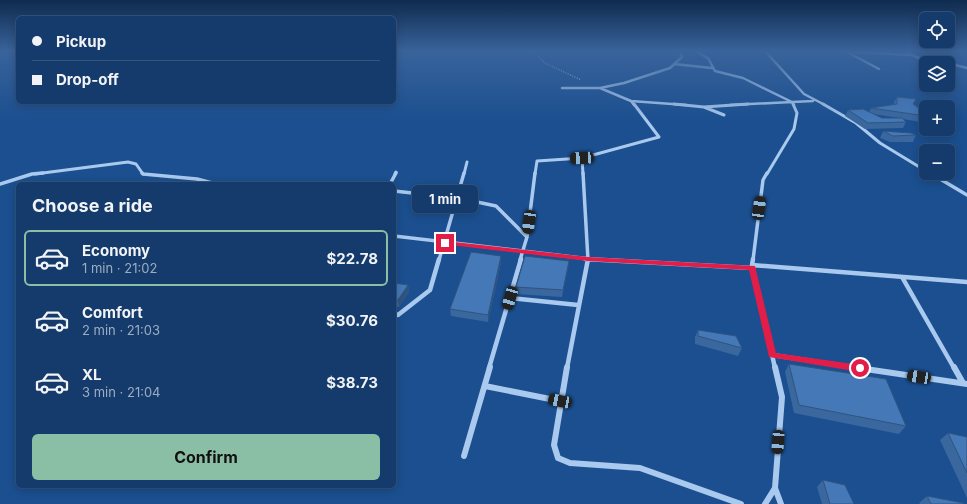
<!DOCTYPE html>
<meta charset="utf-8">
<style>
:root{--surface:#143b6b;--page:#214673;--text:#f1f3f6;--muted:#9dadc1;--line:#33557e;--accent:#8abfa5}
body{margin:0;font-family:Inter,sans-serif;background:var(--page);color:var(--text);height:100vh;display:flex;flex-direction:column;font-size:15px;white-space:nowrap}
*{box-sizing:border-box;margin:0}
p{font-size:13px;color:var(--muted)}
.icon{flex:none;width:22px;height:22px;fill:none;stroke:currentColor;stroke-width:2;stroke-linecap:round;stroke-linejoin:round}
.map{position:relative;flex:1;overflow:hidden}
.details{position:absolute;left:16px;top:182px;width:380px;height:306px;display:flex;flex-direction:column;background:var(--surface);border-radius:6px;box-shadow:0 2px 10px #0003,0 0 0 1px var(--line)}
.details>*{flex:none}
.top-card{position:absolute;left:16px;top:16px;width:380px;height:88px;border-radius:6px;box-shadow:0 2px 10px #0003,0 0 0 1px var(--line);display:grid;align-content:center;height:88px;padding:0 16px;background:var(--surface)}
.fabs{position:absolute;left:919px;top:12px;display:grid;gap:8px}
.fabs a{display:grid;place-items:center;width:36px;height:36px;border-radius:6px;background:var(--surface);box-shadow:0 2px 10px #0003,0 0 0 1px var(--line);font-size:20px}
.end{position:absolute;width:18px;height:18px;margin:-9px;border:5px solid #e11d48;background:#fff;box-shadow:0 0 0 2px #fff}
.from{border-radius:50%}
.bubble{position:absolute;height:28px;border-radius:6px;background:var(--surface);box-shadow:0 2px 10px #0003,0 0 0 1px var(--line);font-size:13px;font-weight:700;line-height:28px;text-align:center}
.car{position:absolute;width:12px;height:24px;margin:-12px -6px;border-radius:5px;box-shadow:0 0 3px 1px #0007;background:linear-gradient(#222 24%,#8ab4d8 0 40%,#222 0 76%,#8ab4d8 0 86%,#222 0)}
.top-card b{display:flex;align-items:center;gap:14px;height:38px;font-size:15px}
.top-card b+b{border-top:1px solid var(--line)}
.top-card i{width:10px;height:10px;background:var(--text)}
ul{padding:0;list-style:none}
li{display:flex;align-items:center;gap:12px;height:56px;margin:0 8px 6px;padding:0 8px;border:2px solid transparent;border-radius:6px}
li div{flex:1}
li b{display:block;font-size:15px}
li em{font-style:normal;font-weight:700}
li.on{border-color:var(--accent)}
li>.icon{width:36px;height:36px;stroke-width:1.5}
h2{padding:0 16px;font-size:18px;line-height:48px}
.action{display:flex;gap:8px;margin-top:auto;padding:8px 16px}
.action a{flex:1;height:46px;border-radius:6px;background:var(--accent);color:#111;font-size:16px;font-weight:700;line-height:46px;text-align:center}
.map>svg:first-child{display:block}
</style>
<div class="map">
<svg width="967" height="504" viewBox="0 0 967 504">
<rect width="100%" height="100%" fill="#1b4f8f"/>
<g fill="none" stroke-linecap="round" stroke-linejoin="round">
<!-- path -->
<path stroke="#a9c9ee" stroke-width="1.5" stroke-dasharray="1 1.5" stroke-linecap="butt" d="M538,56L545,63L581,80"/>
<!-- minor-far4 -->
<path stroke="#a9c9ee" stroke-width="2.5" d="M532,51L534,52
M695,51L708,58L715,71L743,78L792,102L813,101
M765,51L804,94L825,105
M839,51L910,55
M904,51L921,59L946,63
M849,53L879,69
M948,63L967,68
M674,64L712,68
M562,88H600L624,83L670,68L682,57L680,51
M600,88L631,101L634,105
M631,101L686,105
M730,105L792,102L794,105"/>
<!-- minor-far3 -->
<path stroke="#a9c9ee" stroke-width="3" d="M674,104L704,107
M823,104L856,123L880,143L926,171
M724,115L704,107L748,104
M35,174L128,162L136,164L143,174
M395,174L396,172
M464,174L467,162
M535,174L537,161L582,158
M583,174L582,158L659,137L634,104
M767,174L794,129L797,113L793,104"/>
<!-- minor-far2 -->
<path stroke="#a9c9ee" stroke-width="3.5" d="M142,173L143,174L197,179L216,184
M583,173L588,260
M930,173L967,195
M0,184L32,174L43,173
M390,184L396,173
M394,191L458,198L496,206L527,237
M394,236L599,260
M439,260L464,173
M520,260L527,237L535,173
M753,260L763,180L767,173"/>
<!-- minor-far1 -->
<path stroke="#a9c9ee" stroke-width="4.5" d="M585,259L752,268
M753,259L752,265L775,368
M752,265L967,282
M902,277L954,368
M510,298L578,305
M394,314L398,315L430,290L439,259
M772,355L859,368
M489,368L521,259
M567,368L588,259"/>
<!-- minor -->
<path stroke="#a9c9ee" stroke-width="6" d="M567,367L554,445L558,458L570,463L640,468L741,504
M775,367L782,397L775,488L781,504
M852,367L967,384
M954,367L963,383
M485,386L560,401
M464,456L490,367
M765,504L775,488"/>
</g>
<!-- wall -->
<path fill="#3a679d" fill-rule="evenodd" d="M897,97L916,99L913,104L926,113V123L903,119L906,122L903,128L865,129L845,116L848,110L869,112L871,108L894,105V102ZM873,114L899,118H882Z
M883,131L916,135L913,142H890L880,138Z
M569,261L568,268L562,297L516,294V287Z
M501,263L488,322L451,316L450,309Z
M394,283L408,285L409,292L399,307L394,306Z
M698,330L742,348L738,356L695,344V337Z
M789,364L906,426L899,434L794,413L785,372Z
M948,433L967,437V498L940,440Z
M823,480L854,504H822L817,487Z
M927,496L964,504H920L919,503Z"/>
<!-- shaded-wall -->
<path fill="#305480" d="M501,256V263L488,322V315Z
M569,261L568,268L562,297L563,290Z
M408,285L409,292L399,307L398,300Z"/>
<!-- building -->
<path fill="#4478b7" stroke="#305480" d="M897,97L916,99L913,104L926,113V116L871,108L897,104Z
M863,109L882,118H902L906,122L868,123L848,110Z
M883,131L911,133L916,135L893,136Z
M471,252L501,256L488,315L450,309Z
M525,256L569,261L563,290L516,287Z
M394,283L408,285L398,300L394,299Z
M698,330L736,336L742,348L698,336Z
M789,364L886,379L906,426L799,405Z
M948,433L967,437V473Z
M823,480L845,485L854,504H830Z
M927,496L963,503L964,504H931Z"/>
<!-- sky -->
<linearGradient id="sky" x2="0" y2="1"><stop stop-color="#0f2b4f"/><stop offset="0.42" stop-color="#39639b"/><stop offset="1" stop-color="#39639b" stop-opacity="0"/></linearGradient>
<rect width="967" height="121" fill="url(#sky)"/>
<!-- route -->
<path fill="#e11d48" d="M445,241L588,257L755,266L776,353L860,365L865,368L860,372L769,357L749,270L588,261L442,244V242Z"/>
</svg>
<div class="fabs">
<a><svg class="icon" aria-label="locate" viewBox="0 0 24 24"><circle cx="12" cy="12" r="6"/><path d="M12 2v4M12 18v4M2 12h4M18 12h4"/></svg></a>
<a><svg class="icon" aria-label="layers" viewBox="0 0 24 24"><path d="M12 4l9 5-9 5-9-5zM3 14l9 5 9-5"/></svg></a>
<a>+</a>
<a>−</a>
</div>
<i class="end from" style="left:860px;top:368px"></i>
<i class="end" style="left:445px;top:243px"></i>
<div class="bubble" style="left:412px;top:185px;width:66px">1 min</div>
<i class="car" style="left:582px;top:158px;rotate:267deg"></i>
<i class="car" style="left:759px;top:208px;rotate:8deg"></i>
<i class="car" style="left:529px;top:222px;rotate:188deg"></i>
<i class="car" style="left:510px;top:298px;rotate:196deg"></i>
<i class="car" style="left:919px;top:377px;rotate:279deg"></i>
<i class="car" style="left:560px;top:401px;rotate:281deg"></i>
<i class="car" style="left:778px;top:442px;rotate:184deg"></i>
<div class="top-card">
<b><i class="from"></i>Pickup</b>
<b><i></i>Drop-off</b>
</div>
<section class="details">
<h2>Choose a ride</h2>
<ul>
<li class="on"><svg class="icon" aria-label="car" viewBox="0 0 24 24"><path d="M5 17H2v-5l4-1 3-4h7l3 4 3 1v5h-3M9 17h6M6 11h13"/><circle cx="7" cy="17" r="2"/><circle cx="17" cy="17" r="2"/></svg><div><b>Economy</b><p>1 min · 21:02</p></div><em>$22.78</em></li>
<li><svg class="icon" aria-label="car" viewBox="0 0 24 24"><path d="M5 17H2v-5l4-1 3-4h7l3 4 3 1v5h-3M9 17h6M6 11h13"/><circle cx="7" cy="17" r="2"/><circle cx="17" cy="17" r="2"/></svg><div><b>Comfort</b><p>2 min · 21:03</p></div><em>$30.76</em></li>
<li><svg class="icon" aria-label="car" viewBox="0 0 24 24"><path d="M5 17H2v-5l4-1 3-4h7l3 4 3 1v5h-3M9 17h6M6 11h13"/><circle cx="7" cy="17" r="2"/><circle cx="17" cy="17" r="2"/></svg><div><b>XL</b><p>3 min · 21:04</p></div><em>$38.73</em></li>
</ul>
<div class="action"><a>Confirm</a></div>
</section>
</div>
